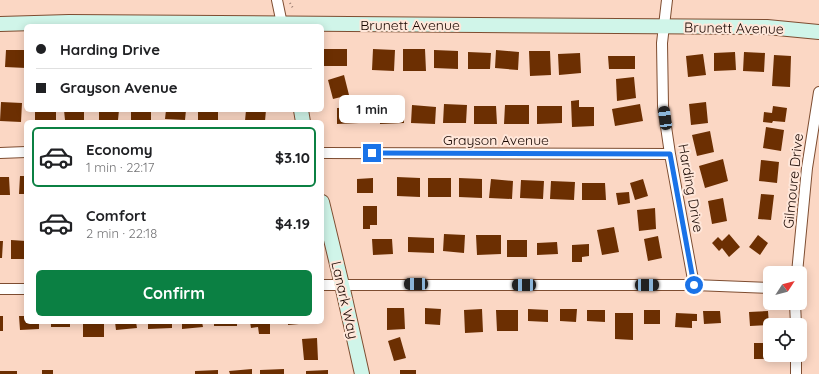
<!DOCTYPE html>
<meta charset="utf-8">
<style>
:root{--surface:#fff;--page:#f6f6f6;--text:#202124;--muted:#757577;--line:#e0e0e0;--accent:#0b8043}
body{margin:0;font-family:Quicksand,sans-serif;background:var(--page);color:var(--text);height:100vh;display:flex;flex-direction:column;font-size:15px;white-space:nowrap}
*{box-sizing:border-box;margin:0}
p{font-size:13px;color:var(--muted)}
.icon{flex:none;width:22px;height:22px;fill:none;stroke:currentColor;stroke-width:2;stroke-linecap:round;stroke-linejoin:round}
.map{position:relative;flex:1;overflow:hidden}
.sheet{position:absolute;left:24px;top:120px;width:300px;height:204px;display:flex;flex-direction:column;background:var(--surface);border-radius:6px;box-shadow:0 2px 10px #0003}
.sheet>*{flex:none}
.top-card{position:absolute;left:24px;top:24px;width:300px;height:88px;border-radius:6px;box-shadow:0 2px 10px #0003;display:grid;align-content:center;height:88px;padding:0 12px;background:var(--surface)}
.needle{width:26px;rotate:54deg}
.tools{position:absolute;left:763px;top:266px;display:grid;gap:8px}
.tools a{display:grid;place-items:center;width:44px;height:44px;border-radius:6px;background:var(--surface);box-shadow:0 2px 10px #0003;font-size:20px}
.end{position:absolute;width:18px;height:18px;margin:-9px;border:5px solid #1a73e8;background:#fff;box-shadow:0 0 0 2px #fff}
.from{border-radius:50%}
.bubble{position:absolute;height:28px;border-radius:6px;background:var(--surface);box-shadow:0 2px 10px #0003;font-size:13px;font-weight:700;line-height:28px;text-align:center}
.car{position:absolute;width:12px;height:24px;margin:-12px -6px;border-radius:5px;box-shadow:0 0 3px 1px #0007;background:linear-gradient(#222 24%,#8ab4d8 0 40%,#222 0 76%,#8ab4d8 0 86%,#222 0)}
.top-card b{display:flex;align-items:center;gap:14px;height:38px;font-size:15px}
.top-card b+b{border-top:1px solid var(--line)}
.top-card i{width:10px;height:10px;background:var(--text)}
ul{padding:7px 0 0;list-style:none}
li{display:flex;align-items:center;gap:12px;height:60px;margin:0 8px 6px;padding:0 4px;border:2px solid transparent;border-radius:6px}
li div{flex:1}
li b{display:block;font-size:15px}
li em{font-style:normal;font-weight:700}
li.active{border-color:var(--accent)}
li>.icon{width:36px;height:36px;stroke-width:1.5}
.button{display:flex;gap:8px;margin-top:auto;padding:8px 12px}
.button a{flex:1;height:46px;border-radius:6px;background:var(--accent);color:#fff;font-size:16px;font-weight:700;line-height:46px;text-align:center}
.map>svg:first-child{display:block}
</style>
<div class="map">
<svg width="819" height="374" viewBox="0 0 819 374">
<rect width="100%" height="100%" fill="#fbd7c4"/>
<!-- building -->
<path fill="#6c2f02" d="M322,49H347V66H322Z
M373,49L395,50L394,71L372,70Z
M403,49H425L426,71H403Z
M6,50H26V68L5,67Z
M434,50L458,51V69L434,68Z
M496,50L519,52L518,70L495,68Z
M529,51H550L551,75L530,76Z
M468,52L491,53L490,69H468Z
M735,52L736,70L714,71V53Z
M744,52L765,53L764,72L743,71Z
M580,53L581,73L559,75L558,54Z
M703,54L706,75L688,77L686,56Z
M774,55L791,56L790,87L772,86Z
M608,56H635V69H609Z
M344,75L349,95L333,99L328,80Z
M634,77L636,98L617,101L616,79Z
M403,99L404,123L380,124L379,100Z
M579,100V107H594V126L572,127L571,101Z
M1,102L22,103L21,122L0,121Z
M706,102L708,123L691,125L689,104Z
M444,104L467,105L466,123H443Z
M640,104L643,121L615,126L612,109Z
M412,105L436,107L435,124L411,123Z
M505,105H529V124H504Z
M474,106H496L497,124H474Z
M537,106H562V123L537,124Z
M773,106L787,108L785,122L773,121L772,123L763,122L764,112L772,113Z
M358,107L359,123L337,124V108Z
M35,110H56V120H35Z
M64,110H84V120H65Z
M99,110H119L118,120H99Z
M131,110H151V121H131Z
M166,110H186L185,120L165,119Z
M198,110H218V121H198Z
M246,110H266L265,121H245Z
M766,127L784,130L781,151L763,148Z
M710,131L714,152L697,156L692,135Z
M723,159L728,181L705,188L699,166Z
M761,160L779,162L777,183L759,181Z
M20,176H26V194H19Z
M0,177H9L10,195H0Z
M397,177L420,178V197L397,196Z
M373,178V193H357V179Z
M428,178H451V197H428Z
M459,178L482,179V198L459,197Z
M491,179L513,181L512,199L489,198Z
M643,179L648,196L635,200L630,183Z
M521,180L544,181L543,199L520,198Z
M551,181L575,182L574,200L550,199Z
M582,183H605L606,200H582Z
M629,192L630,203L618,205L616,193Z
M761,194L774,195L771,220L758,219Z
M723,198L727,221L712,224L708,201Z
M363,206H377V225H370V229H363Z
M655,208L656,229L639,231L637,210Z
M614,227L619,252L602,255L597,230Z
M444,234L465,235L464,253L443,251Z
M729,234L740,247L729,257L722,248L719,251L712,243L718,237L722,241Z
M476,235H501V254L477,255Z
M758,235L768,243L760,255L749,247Z
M658,236L662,258L648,261L644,239Z
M408,237L434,238V253L408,252Z
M372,239H392L393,254L373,255Z
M11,240L26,241V259H11Z
M507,240H527V257H507Z
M0,241H3L2,258H0Z
M557,242L558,254L537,255V243Z
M589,244V256L582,257V262H572V245Z
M387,308H404L405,329L387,330Z
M425,308L441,309L440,325L425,324Z
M482,309L483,332L465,333L464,310Z
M528,309L548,310V322L528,321Z
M560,309H577L576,322L560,321Z
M496,310H518V331H497Z
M587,310H605V322L587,321Z
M644,310H660V324H644Z
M703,311H720L721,323L704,324Z
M768,311L769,325L750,326L749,312Z
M615,313H633V340L615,339Z
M676,313L697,314V321H692V328L675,327Z
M0,316H3V331H0Z
M19,316H26V322H39V329L20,330Z
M51,322H70V327H51Z
M83,322H104V337H83Z
M115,322H136L137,328L116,330Z
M148,322H172V328L148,329Z
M182,322H202L203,327L182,329Z
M214,322H237V326H214Z
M250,322H270V334H259L258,327L251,328Z
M288,322H310V323L288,325Z
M400,337L406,358L394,361L388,341Z
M317,338L318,360H304L302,339Z
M754,343H768V359H754Z
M252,369V374H230L229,371Z
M284,369V374H260V370Z
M42,370H53V374H42Z
M218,370V374H195V371Z
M328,370V374H306V371Z
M400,370H416V374H400Z
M0,371H17V374H0Z"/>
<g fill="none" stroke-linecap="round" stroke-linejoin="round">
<defs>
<path id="street" d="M277,0L282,24
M667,0L662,43L663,106L670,154L694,285
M0,153L26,152
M322,153L670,154
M797,273L807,168L819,92
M322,285H694L770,288
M0,289H26
M795,303L796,325
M796,355V374"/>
<path id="secondary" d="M0,24L69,22L767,27L819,32
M301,110L303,122
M322,202L342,285L362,374"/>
</defs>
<!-- street casing -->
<use href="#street" stroke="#7e4d31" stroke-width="12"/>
<!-- secondary casing -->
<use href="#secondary" stroke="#7e4d31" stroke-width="16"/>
<!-- path -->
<path stroke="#917569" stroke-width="2" stroke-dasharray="1 3" stroke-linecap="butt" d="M290,3L294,10"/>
<!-- street -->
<use href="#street" stroke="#fff" stroke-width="10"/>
<!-- secondary -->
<use href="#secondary" stroke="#d0f5e9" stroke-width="14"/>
</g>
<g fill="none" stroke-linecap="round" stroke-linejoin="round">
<!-- route -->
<path stroke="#1a73e8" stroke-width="5" d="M372,153L670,154L694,285"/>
</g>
<g text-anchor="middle" stroke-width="4" stroke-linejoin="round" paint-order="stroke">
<!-- street labels -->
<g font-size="14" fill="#190701" stroke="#ffe7da">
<text x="410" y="30">Brunett Avenue</text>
<text transform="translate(734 28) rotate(1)" y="5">Brunett Avenue</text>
<text x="496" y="145">Grayson Avenue</text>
<text transform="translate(793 181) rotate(-84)" y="5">Gilmoure Drive</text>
<text transform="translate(691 188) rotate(80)" y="5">Harding Drive</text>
<text transform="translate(345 300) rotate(77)" y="5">Lanark Way</text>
</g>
</g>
</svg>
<div class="tools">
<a><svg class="needle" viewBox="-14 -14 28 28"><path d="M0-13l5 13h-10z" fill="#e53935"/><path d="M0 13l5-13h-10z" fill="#757577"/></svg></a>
<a><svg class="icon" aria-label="locate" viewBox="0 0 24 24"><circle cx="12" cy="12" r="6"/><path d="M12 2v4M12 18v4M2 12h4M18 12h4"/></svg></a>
</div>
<i class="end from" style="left:694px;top:285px"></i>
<i class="end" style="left:372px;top:153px"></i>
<div class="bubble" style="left:339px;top:95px;width:66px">1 min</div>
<i class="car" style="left:665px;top:118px;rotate:352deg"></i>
<i class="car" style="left:416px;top:284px;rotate:270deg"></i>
<i class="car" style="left:524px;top:285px;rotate:270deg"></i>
<i class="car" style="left:647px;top:285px;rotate:90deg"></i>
<div class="top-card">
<b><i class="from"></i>Harding Drive</b>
<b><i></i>Grayson Avenue</b>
</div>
<section class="sheet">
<ul>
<li class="active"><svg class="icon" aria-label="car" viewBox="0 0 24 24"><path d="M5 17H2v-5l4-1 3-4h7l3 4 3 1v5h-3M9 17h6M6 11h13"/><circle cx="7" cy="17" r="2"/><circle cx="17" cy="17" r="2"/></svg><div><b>Economy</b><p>1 min · 22:17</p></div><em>$3.10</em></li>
<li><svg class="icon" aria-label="car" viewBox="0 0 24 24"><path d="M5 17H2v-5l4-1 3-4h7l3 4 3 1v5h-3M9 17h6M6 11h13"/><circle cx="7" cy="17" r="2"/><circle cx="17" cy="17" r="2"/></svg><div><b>Comfort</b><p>2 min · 22:18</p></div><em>$4.19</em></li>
</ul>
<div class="button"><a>Confirm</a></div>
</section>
</div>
